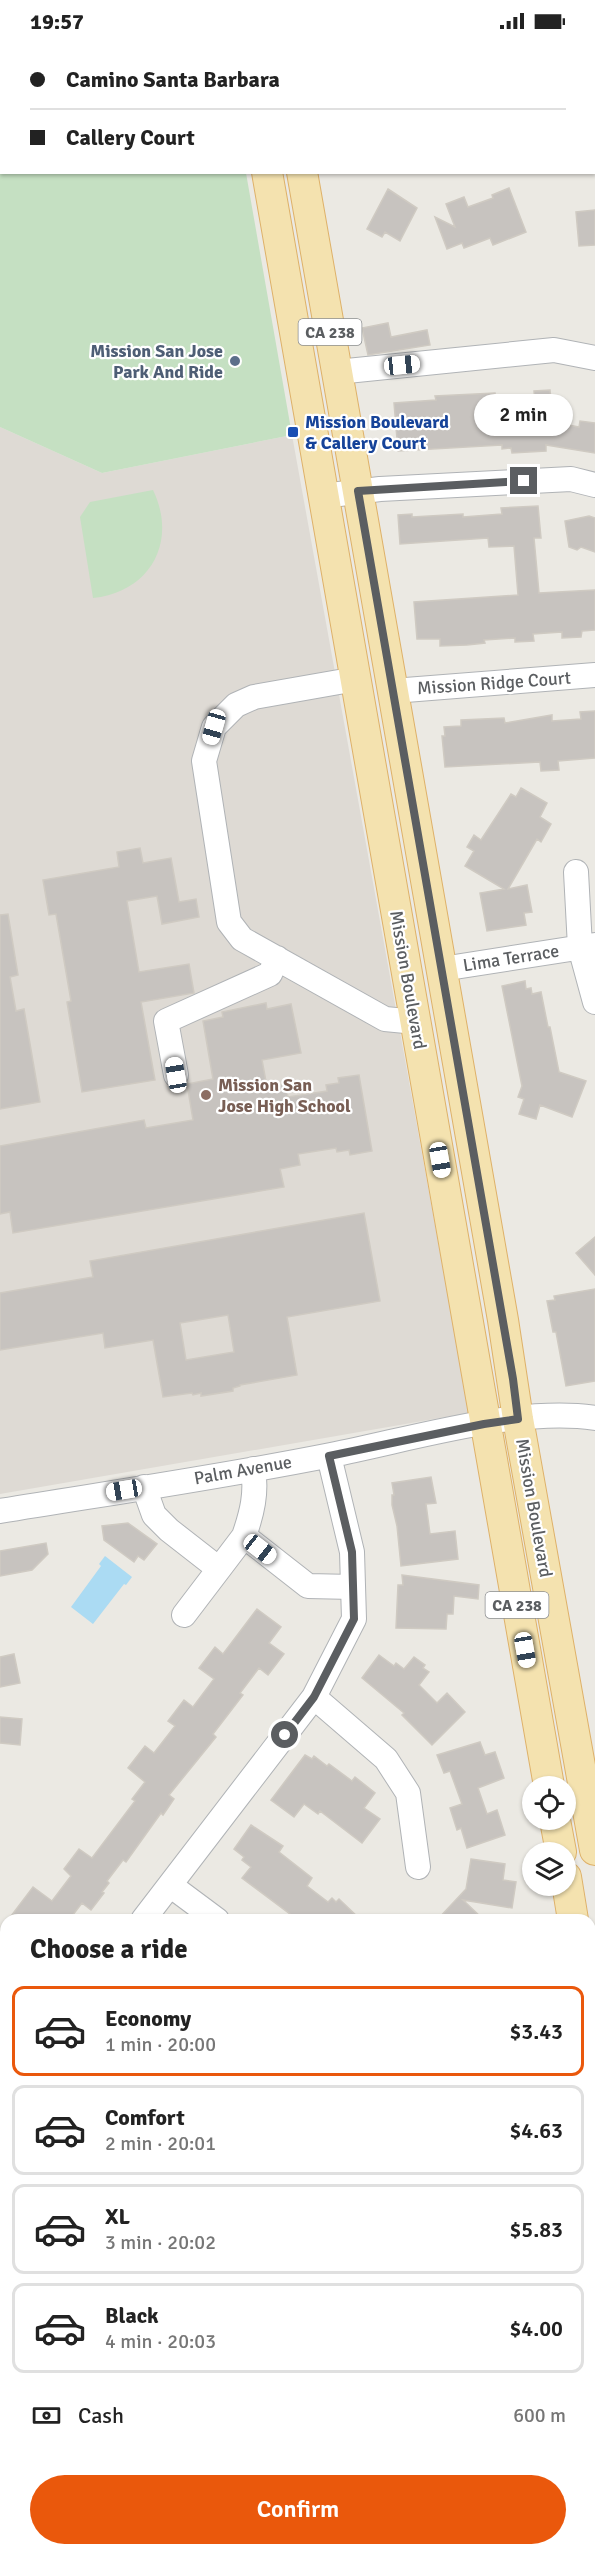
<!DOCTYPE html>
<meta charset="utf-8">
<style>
:root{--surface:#fff;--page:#f6f6f6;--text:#222;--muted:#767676;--line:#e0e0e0;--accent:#ea580c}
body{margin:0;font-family:Signika,sans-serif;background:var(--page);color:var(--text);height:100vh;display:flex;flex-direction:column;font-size:22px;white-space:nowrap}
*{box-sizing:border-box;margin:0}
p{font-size:20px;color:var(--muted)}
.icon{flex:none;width:33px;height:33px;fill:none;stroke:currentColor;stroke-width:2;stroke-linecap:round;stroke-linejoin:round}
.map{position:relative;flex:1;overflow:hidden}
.drawer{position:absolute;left:0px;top:1872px;width:596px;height:642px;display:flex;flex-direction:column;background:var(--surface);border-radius:18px 18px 0 0;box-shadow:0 2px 4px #0004}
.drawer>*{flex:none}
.top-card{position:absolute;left:0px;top:0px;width:596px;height:132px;box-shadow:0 2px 4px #0004;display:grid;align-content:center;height:132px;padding:0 30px;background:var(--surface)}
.buttons{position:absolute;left:522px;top:1734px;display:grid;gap:12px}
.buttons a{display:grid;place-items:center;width:54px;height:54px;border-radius:50%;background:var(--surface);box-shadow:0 2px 4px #0004;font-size:30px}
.end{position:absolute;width:27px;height:27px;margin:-14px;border:8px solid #5b5e61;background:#fff;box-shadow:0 0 0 3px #fff}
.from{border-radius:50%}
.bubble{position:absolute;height:42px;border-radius:21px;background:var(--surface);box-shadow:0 2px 4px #0004;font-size:20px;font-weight:600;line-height:42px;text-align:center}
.car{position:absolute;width:18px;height:36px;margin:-18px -9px;border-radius:8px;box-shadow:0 0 4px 2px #0007;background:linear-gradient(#fff 24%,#345 0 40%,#fff 0 76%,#345 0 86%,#fff 0)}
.top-card b{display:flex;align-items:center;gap:21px;height:57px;font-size:22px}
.top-card b+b{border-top:2px solid var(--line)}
.top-card i{width:15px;height:15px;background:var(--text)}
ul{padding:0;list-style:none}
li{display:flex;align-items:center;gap:18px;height:90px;margin:0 12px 9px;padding:0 18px;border:3px solid var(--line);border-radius:12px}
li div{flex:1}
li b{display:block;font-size:22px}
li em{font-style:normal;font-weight:600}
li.active{border-color:var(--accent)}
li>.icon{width:54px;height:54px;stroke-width:1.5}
h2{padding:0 30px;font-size:27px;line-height:72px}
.pay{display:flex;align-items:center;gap:15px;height:66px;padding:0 30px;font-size:22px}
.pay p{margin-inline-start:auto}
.button{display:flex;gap:12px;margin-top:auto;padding:12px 30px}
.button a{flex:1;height:69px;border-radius:36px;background:var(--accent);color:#fff;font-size:24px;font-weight:600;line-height:69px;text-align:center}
.status{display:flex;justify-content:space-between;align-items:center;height:42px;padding:0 30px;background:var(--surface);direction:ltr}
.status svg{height:16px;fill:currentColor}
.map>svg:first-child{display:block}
</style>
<div class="status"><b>19:57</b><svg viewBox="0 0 49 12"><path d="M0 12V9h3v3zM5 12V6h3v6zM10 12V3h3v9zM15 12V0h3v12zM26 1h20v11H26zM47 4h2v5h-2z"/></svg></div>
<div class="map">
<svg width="595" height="2514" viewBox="0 0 595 2514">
<rect width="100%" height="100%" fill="#ebe9e3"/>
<!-- education -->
<path fill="#dedad4" d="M0,385L102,431L292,393L469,1371L0,1452Z"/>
<!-- green -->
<path fill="#c5e0c2" d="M0,42L2,130L246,131L292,393L102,431L0,385Z
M153,448C178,500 150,550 93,556L80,475L90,460Z"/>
<!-- water -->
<path fill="#abdbf3" d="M105,1514L132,1535L126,1543L124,1542L93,1582L71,1565L101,1524L99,1522Z"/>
<!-- building -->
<path fill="#c7c3bf" stroke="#cfcac2" stroke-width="1.5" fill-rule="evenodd" d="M509,146L526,190L493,203L490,196L464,206L462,201L447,207L435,175L455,185L446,162L464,155L468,165L493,156L492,153Z
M388,147L417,166L400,199L385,190L382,195L367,187Z
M595,168V203L579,204L576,170Z
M388,281L391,295L427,288L430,303L368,313L362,286Z
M550,348L553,380L579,385L580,379L595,381V411L546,403V409L512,411L511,406L502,407V403L398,409L394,361L436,358L435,354L495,351L497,373L536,372L534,349Z
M538,464L541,496H534L539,551L595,548V588L582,589L581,595L562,596V590L533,592L534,599L515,600V596L484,598L485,601L467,603L440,604V597H417L414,560L518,553L514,504L489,505L488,496L400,502L398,473L412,472V475L463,472V475L502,472L501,466Z
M589,474L595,476V510L581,505L577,508L569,505L565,479Z
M595,669V716L558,719L559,728L541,729L540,720L445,725L442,694H445L444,685L461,684V678L504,676L505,681L552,673V679L581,677L580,670Z
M521,746L547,761L540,775L551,782L541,800L537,797L508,847L527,843L532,870L524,871L526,883L487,889L480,851L504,847L465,824L474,809L467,805L474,793L481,798L511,752L516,755Z
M140,806L143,821L171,816L179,860L196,857L199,875L162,882L157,854L127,859L139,930L189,922L194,951L141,960L155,1038L82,1050L67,960L71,959L56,872L49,873L43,838L119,825L117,810Z
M8,872L18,933L10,935L16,969L24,967L40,1060L0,1067V873Z
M525,939L526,947L531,946L532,952L541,950L548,985H550L559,1030L586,1039L572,1075L540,1063L536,1077L519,1072L524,1057L518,1055L522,1044L502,944Z
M266,961L267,967L291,962L301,1011L262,1018L267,1045L286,1042L288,1055L327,1049L326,1043L339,1041L338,1036L359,1033L372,1109L350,1113L349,1108L337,1110L336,1106L298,1112L300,1123L280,1127L284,1145L13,1191L10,1170L0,1172V1104L144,1078L146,1086L193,1078L187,1042L213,1037L203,979L223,975L222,970Z
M364,1171L380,1259L287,1275L297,1333L240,1343V1344L233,1346V1349L201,1354V1351L193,1353L192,1351L163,1355L153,1298L105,1306L103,1291L0,1308V1251L93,1235L90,1219ZM228,1273L234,1310L186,1318L180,1281Z
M595,1195V1233L576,1211Z
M595,1247V1339L566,1344L556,1290H553L547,1259L555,1258L554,1254Z
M431,1435L436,1461L426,1462L430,1492L455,1489L458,1517L401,1524L397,1484L392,1463V1453H394L392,1441Z
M128,1481L157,1502L144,1518L138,1514L134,1520L104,1498L102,1484Z
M46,1501L48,1512L32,1528L0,1534V1509Z
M402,1533L479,1543L478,1557L454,1554L453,1572H447L446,1587L396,1586L398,1543H403Z
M257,1567L281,1585L269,1601L284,1612L268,1633L259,1626L240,1651L243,1653L213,1692L216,1695L169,1753L174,1757L163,1773L161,1771L126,1820L123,1818L107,1839L109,1841L102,1850L104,1851L91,1868L82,1861L69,1878H8L33,1845L52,1859L71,1834L64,1827L79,1807L92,1816L135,1759L132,1757L145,1740L128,1726L145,1704L154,1711L175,1684L168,1679L184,1658L193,1665L214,1637L199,1626L215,1605L223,1612Z
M14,1612L20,1641L0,1645V1615Z
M379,1613L394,1624L396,1621L404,1627L414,1615L425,1623L423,1626L429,1630L419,1643L437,1661L447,1651L465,1670L432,1703L402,1673L404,1671L362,1636Z
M0,1675L22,1677L20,1703L0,1701Z
M480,1700L485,1713L495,1710L504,1736L478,1746L487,1772L497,1768L505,1793L467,1806L461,1786L457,1788L450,1766L462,1762L450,1729L444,1731L437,1713Z
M305,1713L312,1717L314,1714L327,1724L329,1722L352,1739L355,1735L375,1751L364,1766L380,1777L362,1801L320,1769L318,1772L304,1762L294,1775L271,1758Z
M251,1783L283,1804L279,1810L312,1836L307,1844L328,1860L332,1856L336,1860L339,1857L361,1878H298L242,1836L251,1825L242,1818L244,1815L234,1807Z
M471,1817L505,1822L503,1838L516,1840L512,1866L463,1858L484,1878H437L466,1847Z"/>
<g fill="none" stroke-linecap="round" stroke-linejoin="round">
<defs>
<path id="minor" d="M408,0L409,2
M337,330L554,308L595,316
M323,454L380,447L571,437L595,443
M356,637L254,655L236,663L214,685L204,719L229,880L242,897L385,977L416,980
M393,649L595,633
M576,830L580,905L595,960
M442,927L595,903
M176,1033L166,979L270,932L277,916
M144,1445L154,1473L169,1488L219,1527L184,1573
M0,1469C110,1451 221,1435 331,1413C409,1398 517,1364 595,1376
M244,1494C252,1471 257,1451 253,1427
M219,1527L244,1494L308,1544L353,1545
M314,1655L386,1717L408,1751L418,1825
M170,1843L217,1878
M143,1878L314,1655L354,1577L352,1510L329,1414
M0,2064L6,2056
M0,2292L6,2297
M68,2508L69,2514
M299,2508L300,2514
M533,2508L535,2514"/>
<path id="major" d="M244,0L245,2
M279,0V2
M267,130L549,1744
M302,130L503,1278L518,1377L595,1808
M555,1778L561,1810
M566,1835L573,1878
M590,1969L595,2000"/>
</defs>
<!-- minor casing -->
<use href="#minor" stroke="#b0b3b6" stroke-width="26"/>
<!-- major casing -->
<use href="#major" stroke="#deb169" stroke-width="32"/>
<!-- minor -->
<use href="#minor" stroke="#fff" stroke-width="24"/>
<!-- major -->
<use href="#major" stroke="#f4e2af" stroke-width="30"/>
</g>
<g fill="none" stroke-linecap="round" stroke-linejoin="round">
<!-- route -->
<path stroke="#5b5e61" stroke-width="8" d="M285,1693L314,1655L354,1577L352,1510L329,1414L484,1382L518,1377L513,1337L358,449L524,439"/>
</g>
<!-- markers -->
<circle fill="#5c6f8a" stroke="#fff" stroke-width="2" cx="235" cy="319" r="6"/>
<rect fill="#1a4fb4" stroke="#fff" stroke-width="2" x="287" y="384" width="12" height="12" rx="3"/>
<circle fill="#8d6e63" stroke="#fff" stroke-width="2" cx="206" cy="1053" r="6"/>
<g text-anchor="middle" stroke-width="4.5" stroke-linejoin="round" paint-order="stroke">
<!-- shield labels -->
<g fill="#fff" stroke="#8c8e90" stroke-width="1.5">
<rect x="298.5" y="277" width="63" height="26" rx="4.5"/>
<rect x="485.5" y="1550" width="63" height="26" rx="4.5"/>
</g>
<g font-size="16" font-weight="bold" fill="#5b5e61">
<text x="330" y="296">CA 238</text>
<text x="517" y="1569">CA 238</text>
</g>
<!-- service labels -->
<g font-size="18" font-weight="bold" fill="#4e5e75" stroke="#fff" text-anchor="end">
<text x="223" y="315">Mission San Jose<tspan x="223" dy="21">Park And Ride</tspan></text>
</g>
<!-- transit labels -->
<g font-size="18" font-weight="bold" fill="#164399" stroke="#fff" text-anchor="start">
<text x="305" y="386">Mission Boulevard<tspan x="305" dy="21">&amp; Callery Court</tspan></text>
</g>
<!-- street labels -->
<g font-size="18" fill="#5b5e61" stroke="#fff">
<text transform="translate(494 641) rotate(-4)" y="6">Mission Ridge Court</text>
<text transform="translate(511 916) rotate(-9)" y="6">Lima Terrace</text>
<text transform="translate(408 938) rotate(80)" y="6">Mission Boulevard</text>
<text transform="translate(243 1428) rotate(-10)" y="6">Palm Avenue</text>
<text transform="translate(534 1466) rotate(80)" y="6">Mission Boulevard</text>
</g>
<!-- education labels -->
<g font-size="18" font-weight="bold" fill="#785e54" stroke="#fff" text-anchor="start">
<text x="218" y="1049">Mission San<tspan x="218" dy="21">Jose High School</tspan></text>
</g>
</g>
</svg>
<div class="buttons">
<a><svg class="icon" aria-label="locate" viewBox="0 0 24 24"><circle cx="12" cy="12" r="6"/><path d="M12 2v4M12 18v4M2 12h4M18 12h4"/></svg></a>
<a><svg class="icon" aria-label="layers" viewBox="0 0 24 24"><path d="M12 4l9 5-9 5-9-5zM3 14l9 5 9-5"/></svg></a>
</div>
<i class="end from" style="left:285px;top:1693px"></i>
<i class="end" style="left:524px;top:439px"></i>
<div class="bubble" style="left:474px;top:352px;width:99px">2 min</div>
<i class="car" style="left:402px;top:323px;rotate:84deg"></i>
<i class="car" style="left:214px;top:685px;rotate:196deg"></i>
<i class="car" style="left:176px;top:1033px;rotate:350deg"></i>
<i class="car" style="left:440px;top:1118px;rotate:170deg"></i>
<i class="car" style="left:124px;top:1448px;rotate:260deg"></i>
<i class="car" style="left:260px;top:1507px;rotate:128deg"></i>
<i class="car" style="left:525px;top:1608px;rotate:170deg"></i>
<div class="top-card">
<b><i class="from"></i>Camino Santa Barbara</b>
<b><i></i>Callery Court</b>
</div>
<section class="drawer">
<h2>Choose a ride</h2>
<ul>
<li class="active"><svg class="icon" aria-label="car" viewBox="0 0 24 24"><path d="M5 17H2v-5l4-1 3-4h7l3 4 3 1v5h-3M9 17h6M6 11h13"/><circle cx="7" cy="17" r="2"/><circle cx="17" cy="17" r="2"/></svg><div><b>Economy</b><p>1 min · 20:00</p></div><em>$3.43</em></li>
<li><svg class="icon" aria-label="car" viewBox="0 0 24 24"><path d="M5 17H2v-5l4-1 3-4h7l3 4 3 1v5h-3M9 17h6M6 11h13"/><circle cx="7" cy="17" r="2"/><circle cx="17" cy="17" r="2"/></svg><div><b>Comfort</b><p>2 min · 20:01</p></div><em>$4.63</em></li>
<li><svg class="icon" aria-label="car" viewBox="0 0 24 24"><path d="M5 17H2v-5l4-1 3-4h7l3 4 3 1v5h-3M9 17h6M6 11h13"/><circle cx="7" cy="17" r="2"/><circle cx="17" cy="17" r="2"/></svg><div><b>XL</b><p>3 min · 20:02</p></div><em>$5.83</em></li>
<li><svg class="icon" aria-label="car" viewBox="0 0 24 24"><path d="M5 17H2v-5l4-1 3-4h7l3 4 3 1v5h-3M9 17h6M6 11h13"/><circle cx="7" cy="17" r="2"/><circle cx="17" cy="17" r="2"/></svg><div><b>Black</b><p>4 min · 20:03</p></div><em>$4.00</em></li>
</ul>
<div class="pay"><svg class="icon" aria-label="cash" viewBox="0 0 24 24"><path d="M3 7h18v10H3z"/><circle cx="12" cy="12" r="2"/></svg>Cash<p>600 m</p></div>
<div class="button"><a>Confirm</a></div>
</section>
</div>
